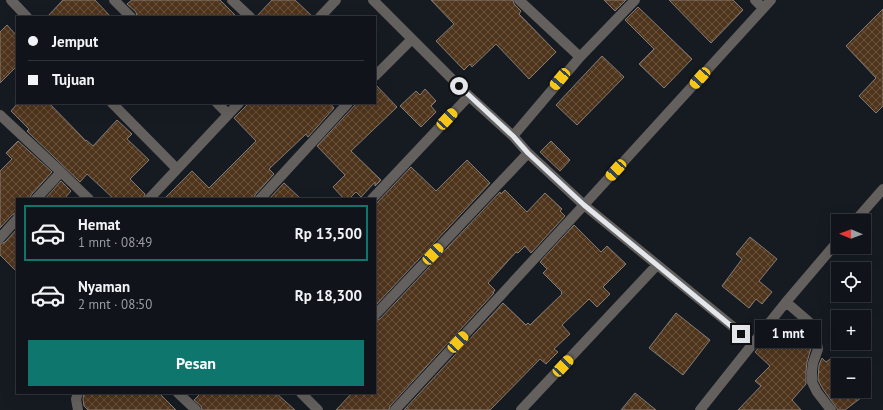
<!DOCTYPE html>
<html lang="id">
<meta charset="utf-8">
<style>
:root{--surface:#10141a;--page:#1e2127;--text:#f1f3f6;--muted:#9c9ea2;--line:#303339;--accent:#0f766e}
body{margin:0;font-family:"PT Sans",sans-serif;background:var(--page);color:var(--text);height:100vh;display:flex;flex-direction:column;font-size:15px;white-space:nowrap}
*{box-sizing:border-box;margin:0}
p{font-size:13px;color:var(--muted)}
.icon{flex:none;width:22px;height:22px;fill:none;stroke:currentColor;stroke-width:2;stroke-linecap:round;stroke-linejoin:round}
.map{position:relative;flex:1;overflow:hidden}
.drawer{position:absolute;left:16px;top:198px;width:360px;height:196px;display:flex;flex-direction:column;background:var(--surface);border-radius:0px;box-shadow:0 4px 16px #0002,0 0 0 1px var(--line)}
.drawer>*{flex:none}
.hud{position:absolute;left:16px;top:16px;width:360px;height:88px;border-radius:0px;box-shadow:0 4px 16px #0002,0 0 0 1px var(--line);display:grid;align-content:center;height:88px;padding:0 12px;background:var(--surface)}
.needle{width:26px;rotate:271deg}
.buttons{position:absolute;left:831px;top:214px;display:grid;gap:8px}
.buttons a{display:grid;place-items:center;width:40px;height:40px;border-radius:0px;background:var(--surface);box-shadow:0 4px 16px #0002,0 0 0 1px var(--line);font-size:20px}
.end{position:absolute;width:18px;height:18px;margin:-9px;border:5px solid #e3e7ec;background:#111;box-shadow:0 0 0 2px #111}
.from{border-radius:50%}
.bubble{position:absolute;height:28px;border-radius:0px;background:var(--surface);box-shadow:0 4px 16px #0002,0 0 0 1px var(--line);font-size:13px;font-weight:600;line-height:28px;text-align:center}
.car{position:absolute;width:12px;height:24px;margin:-12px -6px;border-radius:5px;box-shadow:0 0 3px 1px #0007;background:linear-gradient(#f5c518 24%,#345 0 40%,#f5c518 0 76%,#345 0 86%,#f5c518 0)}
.hud b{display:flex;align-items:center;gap:14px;height:38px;font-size:15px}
.hud b+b{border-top:1px solid var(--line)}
.hud i{width:10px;height:10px;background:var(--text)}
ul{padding:7px 0 0;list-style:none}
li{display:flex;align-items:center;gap:12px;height:56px;margin:0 8px 6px;padding:0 4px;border:2px solid transparent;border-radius:0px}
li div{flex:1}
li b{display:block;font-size:15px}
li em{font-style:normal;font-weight:600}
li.current{border-color:var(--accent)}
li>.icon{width:36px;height:36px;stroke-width:1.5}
.action{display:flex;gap:8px;margin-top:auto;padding:8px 12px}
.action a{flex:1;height:46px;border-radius:0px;background:var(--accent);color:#fff;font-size:16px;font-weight:600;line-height:46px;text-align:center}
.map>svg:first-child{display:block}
</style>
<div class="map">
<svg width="883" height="410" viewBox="0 0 883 410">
<defs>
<pattern id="building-cross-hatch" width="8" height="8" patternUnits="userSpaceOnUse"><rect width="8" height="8" fill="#50351d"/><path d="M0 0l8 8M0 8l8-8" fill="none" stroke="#69523e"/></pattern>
</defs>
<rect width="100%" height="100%" fill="#161b22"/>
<!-- building -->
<path fill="url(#building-cross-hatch)" stroke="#857d76" d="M63,0H95L111,17H47Z
M132,0H220L237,17H137L136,12L127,4Z
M272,0H295L313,17H256Z
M431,0H513L514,4L521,11L519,14L556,52L529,79L496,44L472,67L470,64L464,70L436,41L454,24Z
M604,0H626L615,11Z
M669,0H733L743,10L711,43Z
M638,7L692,59L664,88L639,64L654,49L625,20Z
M883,9V106L876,113L859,96L876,78L846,46Z
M7,25L17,36V66L0,83V32Z
M602,56L624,77L577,125L556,105Z
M375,84L397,107L351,151L381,180L375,186V182L361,197L356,192L349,199H344L333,187L345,175L317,146L357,103H375Z
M425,89L436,101L431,106L436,112L421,127L400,106L416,91L420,95Z
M18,103H49L86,141V140L93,146L117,120L132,134L127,139L149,160L130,179L145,194L143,199H114L87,174L80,182L27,131L29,129L11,111Z
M249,103H330L334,108L308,137L306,134L269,169L274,174L255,195L254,199H164L192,171L209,188L256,141L234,118Z
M18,141L52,172L31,195L30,199H17V213L12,215L0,228V171L12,159L6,153Z
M551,141L570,160L560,171L540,152Z
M467,160L490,183L375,306V205L411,167L436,191Z
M61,181L71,191L64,199H45Z
M284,183L301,199H269Z
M505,190L527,212L545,193L562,209L560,211L565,216L531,253L525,246L518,253L516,252L488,283L495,290L493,293H494L390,406L389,410H336L352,393H375V321L380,319L500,192L501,194Z
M574,225L601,252L607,246L626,264L603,287L610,294L597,307L589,299L562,325L570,334L554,349L558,352L546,364L540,359L490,410H404L503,303L526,325L528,323L530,325L562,294L561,293L562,292L543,273L547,269L540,262Z
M17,229V272L0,255V244L5,242Z
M750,237L777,259L759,281L772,292L762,304L756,299L749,308L722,286L742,259L736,254Z
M676,313L710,340L683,375L649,348Z
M789,327L811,348L807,362L806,371V384L792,400L801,410H738L761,386L755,381L770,366L755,352L768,338L774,344Z
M822,358L826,362L832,358L838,366V391H870L845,410H838L823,389L818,380L819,365Z
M84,393H159L176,410H88L84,406L83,399Z
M201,393H276L295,410H202L201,406L194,400Z
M635,393L656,410H621Z"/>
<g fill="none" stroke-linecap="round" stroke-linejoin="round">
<!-- minor -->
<path stroke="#64605e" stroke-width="10" d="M11,0L27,17
M114,0L131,17
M232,0L250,17
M373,0L469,96L513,136L528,153L584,205L771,0
M519,0L580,57
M755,0L763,8
M320,17L336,0
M375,76L412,39
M112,103L177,169
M217,103L228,114
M0,115L61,172
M513,136L580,57L635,0
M36,199L61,172L89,199
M149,199L239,103
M260,199L348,103
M372,199L469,96
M855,221L883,189
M0,238L17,219
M786,302L808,321L814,328L818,349L813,363L812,371V382L817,392L831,410
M375,315L528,153
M178,393L196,410
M301,393L318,410
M78,410L76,399L78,393
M395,410L584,205L753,343
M521,410L657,265
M700,410L786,302L838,241"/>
</g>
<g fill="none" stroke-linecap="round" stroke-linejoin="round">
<!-- route -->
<path stroke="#e3e7ec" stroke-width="5" d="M459,86L513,136L528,153L584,205L741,334"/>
</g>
</svg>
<div class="buttons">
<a><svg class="needle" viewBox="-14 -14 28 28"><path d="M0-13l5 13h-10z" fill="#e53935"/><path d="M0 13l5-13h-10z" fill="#9c9ea2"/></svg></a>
<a><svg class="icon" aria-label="locate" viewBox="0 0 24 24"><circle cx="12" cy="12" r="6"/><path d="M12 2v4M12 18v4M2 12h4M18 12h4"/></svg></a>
<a>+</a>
<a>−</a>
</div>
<i class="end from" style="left:459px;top:86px"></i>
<i class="end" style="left:741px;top:334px"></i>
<div class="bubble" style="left:755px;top:320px;width:66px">1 mnt</div>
<i class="car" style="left:700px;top:78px;rotate:222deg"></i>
<i class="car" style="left:560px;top:79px;rotate:220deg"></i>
<i class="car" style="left:447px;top:119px;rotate:43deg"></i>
<i class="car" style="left:616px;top:170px;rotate:222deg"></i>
<i class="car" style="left:433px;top:254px;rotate:43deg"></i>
<i class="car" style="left:458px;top:342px;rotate:43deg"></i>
<i class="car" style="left:563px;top:366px;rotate:43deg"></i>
<div class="hud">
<b><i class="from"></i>Jemput</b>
<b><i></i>Tujuan</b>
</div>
<section class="drawer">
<ul>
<li class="current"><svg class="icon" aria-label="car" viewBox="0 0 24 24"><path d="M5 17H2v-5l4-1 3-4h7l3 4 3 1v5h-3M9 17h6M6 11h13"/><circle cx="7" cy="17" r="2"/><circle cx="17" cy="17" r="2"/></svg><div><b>Hemat</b><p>1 mnt · 08:49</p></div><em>Rp 13,500</em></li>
<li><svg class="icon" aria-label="car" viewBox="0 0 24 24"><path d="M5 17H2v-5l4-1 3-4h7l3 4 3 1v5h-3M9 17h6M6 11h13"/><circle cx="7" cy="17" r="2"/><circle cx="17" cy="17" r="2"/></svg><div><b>Nyaman</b><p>2 mnt · 08:50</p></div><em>Rp 18,300</em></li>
</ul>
<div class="action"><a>Pesan</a></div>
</section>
</div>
